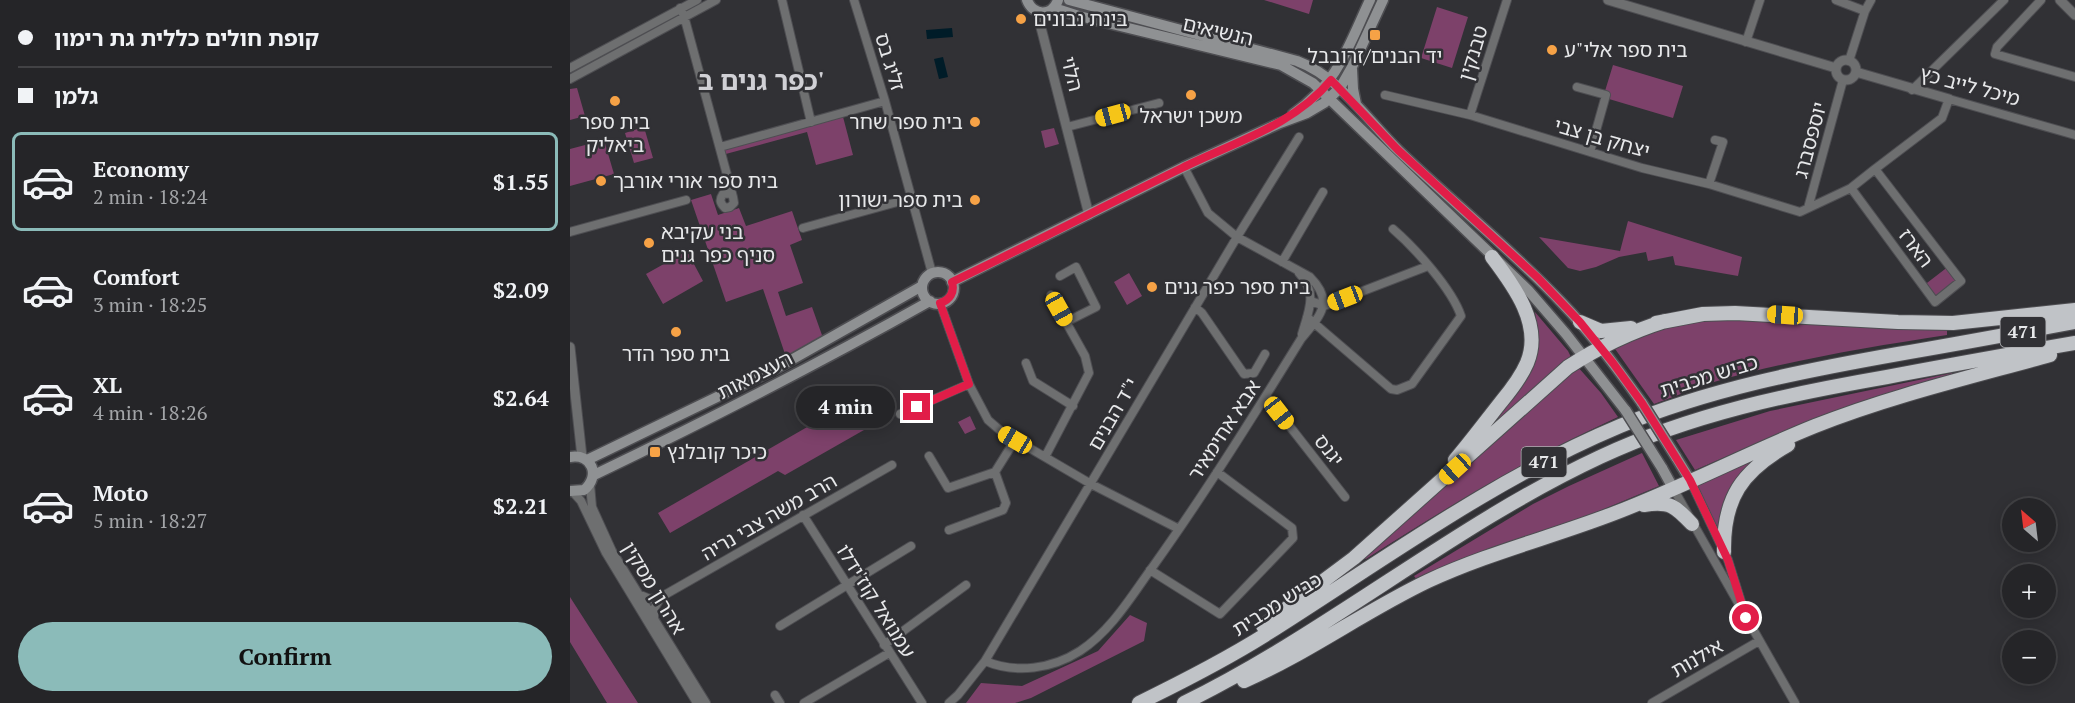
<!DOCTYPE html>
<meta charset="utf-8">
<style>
:root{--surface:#252528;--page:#2d2d30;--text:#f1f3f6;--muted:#a3a5a8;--line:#424245;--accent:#8bbbb9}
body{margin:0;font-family:"PT Serif","Noto Sans Hebrew",serif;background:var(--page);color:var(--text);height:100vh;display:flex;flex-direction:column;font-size:22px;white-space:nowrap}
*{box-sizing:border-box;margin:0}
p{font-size:20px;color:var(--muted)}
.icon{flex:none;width:33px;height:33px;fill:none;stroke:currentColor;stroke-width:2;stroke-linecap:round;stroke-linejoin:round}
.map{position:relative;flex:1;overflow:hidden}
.details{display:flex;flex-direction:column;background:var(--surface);width:570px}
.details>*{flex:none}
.hud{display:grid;align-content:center;height:132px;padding:0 18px;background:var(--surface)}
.needle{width:39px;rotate:332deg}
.tools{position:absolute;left:1432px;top:498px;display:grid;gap:12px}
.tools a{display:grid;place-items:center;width:54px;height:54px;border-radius:50%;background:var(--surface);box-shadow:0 3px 15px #0003,0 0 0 2px var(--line);font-size:30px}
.end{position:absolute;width:27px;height:27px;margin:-14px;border:8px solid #e11d48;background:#fff;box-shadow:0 0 0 3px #fff}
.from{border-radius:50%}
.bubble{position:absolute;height:42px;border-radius:21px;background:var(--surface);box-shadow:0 3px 15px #0003,0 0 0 2px var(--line);font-size:20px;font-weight:700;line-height:42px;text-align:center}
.car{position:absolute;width:18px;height:36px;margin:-18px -9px;border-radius:8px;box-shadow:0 0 4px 2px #0007;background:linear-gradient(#f5c518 24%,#345 0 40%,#f5c518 0 76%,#345 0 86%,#f5c518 0)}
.hud b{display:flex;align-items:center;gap:21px;height:57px;font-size:22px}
.hud b+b{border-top:2px solid var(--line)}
.hud i{width:15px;height:15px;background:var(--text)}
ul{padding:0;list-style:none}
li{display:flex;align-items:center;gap:18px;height:99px;margin:0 12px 9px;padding:0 6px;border:3px solid transparent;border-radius:9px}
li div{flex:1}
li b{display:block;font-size:22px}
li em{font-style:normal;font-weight:700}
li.current{border-color:var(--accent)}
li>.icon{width:54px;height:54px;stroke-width:1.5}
.cta{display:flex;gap:12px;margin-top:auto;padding:12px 18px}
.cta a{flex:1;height:69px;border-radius:36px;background:var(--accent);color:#111;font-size:24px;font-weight:700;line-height:69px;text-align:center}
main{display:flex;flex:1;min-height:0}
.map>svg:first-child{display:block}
</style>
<main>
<section class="details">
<div class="hud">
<b><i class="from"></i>קופת חולים כללית גת רימון</b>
<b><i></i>גלמן</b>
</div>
<ul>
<li class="current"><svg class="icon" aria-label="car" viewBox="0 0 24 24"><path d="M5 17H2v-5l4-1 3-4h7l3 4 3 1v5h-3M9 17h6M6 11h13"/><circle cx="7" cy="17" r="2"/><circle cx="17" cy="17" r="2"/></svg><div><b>Economy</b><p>2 min · 18:24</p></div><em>$1.55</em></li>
<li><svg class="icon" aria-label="car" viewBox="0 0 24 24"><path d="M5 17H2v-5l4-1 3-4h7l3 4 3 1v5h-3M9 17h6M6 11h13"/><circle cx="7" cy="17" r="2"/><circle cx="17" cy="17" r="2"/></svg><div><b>Comfort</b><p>3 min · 18:25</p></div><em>$2.09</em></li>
<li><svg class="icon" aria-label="car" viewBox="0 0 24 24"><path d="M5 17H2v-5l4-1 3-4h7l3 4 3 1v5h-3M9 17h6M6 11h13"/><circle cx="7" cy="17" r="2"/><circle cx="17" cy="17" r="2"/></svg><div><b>XL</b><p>4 min · 18:26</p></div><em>$2.64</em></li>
<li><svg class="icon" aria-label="car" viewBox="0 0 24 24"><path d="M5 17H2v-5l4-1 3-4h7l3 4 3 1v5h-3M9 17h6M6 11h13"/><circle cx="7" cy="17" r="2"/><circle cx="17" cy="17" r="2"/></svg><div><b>Moto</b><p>5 min · 18:27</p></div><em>$2.21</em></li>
</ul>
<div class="cta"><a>Confirm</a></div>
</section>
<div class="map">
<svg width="1505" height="703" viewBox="0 0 1505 703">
<rect width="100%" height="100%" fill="#313135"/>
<!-- green -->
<path fill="#7d416a" d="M694,0H743L739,14Z
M867,7L898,17L882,68L851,58Z
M1043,65L1113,86L1103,118L1039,99L1040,93L1035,91Z
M7,88L15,116L0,120V89Z
M272,113L283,155L246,165L237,132L152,155L150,147Z
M74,127L83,158L64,163L55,133Z
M484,128L489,144L475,148L471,131Z
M34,140L44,174L0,186V149Z
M141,194L148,215L169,208L176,226L222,211L232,240L220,245L233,283L208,292L216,316L242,307L253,338L216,357L193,289L156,302L121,200Z
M1058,221L1172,257L1168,276L1105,265L1103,256L1078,261L1076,252L1049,257L1026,267L1010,271L998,268L969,237L1050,251L1049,255Z
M117,251L133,281L93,304L76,274Z
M1379,266L1391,281L1365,302L1353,286Z
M559,273L572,296L557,305L544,282Z
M965,312L998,351L1001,357L917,434L912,432C945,398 973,362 965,312Z
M1176,319L1340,330H1377V335C1299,347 1220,360 1144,382C1124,388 1104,397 1084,404L1043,346L1087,328L1124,320Z
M1007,366L1031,393L1048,417C960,457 877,507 796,559L792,557Z
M1382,373V377L1283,405L1236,422L1125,470L1106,440L1200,411Z
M279,403L294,430L215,475L208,471L100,533L88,513Z
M400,416L406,429L395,434L388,422Z
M1201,449L1193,457L1152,526L1147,528L1124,482Z
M1072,453L1089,486L1003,522L847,580L844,576L963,504L999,486Z
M0,597L68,703H37L0,642Z
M560,615L577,623L574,641L461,698L445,703H396L411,683L452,686L528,651Z"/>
<!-- water -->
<path fill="#001c28" d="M382,28L383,37L357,39L356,30Z
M373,57L378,77L369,79L364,59Z"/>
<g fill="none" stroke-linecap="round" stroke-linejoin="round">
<defs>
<path id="minor" d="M212,0L241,122
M284,0L315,101L362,273
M1266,0L1295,11
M1471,0L1427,47L1425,54L1505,77
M110,8L114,16L163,197L164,203L160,207L155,208C150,203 149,200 153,194L162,193
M1176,42L1190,0
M1279,61L1295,11L1301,0
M0,68L127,0
M0,79L146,0
M1007,87L1036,95L1020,152
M1342,90L1434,0
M815,95L900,115L1072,168L1139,184L1230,212L1281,188L1305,169L1391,281L1365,302L1281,188
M900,115L937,0
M497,127L589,103
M150,147L315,101
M1305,169L1372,118L1379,99L1505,135
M1139,184L1153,142L1145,140
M1238,208L1273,80
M233,228L342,198
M0,232L116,200
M712,262L753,192
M729,273C748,293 739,310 732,334
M490,276L506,267L526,307L496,322
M741,301L754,306L858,266
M370,303L399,384L418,420L432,432L521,484L609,529
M625,307L632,313L674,374L684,373L695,354
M737,317L821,389L827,390L842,384L891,316C882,289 845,248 823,229
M456,363L463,381L503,406
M696,396L775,497
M330,414L399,384
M359,456L378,488L425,472L445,440
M475,457L519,373L515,356L481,295
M1120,480L1158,560L1172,605
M20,484L22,507L42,551L136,703
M1103,488L1225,703
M3,492L11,501L36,553L127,703
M233,515L352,703
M379,530L433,510L436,503L425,472
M580,570L650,614L723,538L722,528L647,472
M68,594L80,599L91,597L322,465
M84,620V609L91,597
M210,626L341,546
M314,645L396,585
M415,661C446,674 482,669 510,651C542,630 562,595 584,565C636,492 684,415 731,339C750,316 765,302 740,277L667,237L638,213L614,167
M205,695L210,703
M234,703L319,653
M379,703L388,695L415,661L667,237L729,137
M1082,703L1189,641"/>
<path id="tertiary" d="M1038,0L1266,68
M1490,0L1505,15
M467,12L519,215
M1266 70a10 10 0 1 1 20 0a10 10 0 1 1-20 0Z
M1286,72L1379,99
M0,347L12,457"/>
<path id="secondary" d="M457,0C463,16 482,17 488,0
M499,0L727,61C770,77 797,120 829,151C882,202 941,249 992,303C1022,334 1047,368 1072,403
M484,8L509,16L711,65L743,83L958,290L996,334L1056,411
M782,69L783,89L786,104
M723,114C768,83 778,47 800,0
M352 288a16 16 0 1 1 32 0a16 16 0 1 1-32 0Z
M382,282L614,167L710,123L737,113L754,103L770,88L782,67L813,0
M0,457C22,453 31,476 14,490L0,491
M1106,457L1120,480
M17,460L207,368L352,286
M1092,468L1103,488
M24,475C138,420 250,363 360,301"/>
<path id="motorway" d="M1010,322L1031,331L1061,328
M1086,323L1133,314L1165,313L1328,322L1383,323L1505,310
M885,460C901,441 916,421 931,402C941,390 951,377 957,363C973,325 944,286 922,257
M1074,505C1100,501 1105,506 1122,524
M1154,552C1153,498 1172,471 1218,445
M693,626L784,558L998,367C1029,347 1060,332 1095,321
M674,681C738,653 795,611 858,581C918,553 983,537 1045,513C1113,487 1178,453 1245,426C1321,396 1401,377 1480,355
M569,703C612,682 655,660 695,635C811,562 923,479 1050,426C1140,389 1232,371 1328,354C1387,344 1446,333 1505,322
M614,703C759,632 884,525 1030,457C1122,414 1219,394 1317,377C1380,365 1442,354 1505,343"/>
</defs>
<!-- minor casing -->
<use href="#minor" stroke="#4e4e52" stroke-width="10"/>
<!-- tertiary casing -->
<use href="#tertiary" stroke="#4e4e52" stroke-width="11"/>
<!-- secondary casing -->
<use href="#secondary" stroke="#4e4e52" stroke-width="13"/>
<!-- motorway casing -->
<use href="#motorway" stroke="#4e4e52" stroke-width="16"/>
<!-- minor -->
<use href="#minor" stroke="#6e6f70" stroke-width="8"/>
<!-- tertiary -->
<use href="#tertiary" stroke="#6e6f70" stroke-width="9"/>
<!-- secondary -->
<use href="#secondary" stroke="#8f9193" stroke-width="10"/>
<!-- motorway -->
<use href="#motorway" stroke="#c0c3c7" stroke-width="14"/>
<defs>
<path id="secondary-bridge" d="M1072,403L1106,457
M1056,411L1092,468"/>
</defs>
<!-- secondary-bridge casing -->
<use href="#secondary-bridge" stroke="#4e4e52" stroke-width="13" stroke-linecap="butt"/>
<!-- secondary-bridge -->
<use href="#secondary-bridge" stroke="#8f9193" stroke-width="10"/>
</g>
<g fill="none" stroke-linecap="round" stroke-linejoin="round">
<!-- route -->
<path stroke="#e11d48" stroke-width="8" d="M347,407L399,384L370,303C380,300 385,292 382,282C460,245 536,205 612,168C664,142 723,126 761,80L828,150L968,278L1010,322L1043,363L1072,403L1120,480L1158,560L1176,618"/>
</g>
<!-- markers -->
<g fill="#f6a246" stroke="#313135" stroke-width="2">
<circle cx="451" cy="19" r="6"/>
<rect x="799" y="29" width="12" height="12" rx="3"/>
<circle cx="982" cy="50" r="6"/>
<circle cx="621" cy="95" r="6"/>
<circle cx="45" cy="101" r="6"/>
<circle cx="405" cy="122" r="6"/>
<circle cx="31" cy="181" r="6"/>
<circle cx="405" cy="200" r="6"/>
<circle cx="79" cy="243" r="6"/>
<circle cx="582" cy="287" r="6"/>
<circle cx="106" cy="332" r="6"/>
<rect x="79" y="446" width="12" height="12" rx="3"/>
</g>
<g text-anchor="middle" stroke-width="5" stroke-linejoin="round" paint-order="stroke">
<!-- shield labels -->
<g fill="#313135" stroke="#b0b1b4" stroke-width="1.5">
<rect x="1430.5" y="317" width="45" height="30" rx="4.5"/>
<rect x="951.5" y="447" width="45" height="30" rx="4.5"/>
</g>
<g font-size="18" font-weight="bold" fill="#e7e8ea">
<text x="1453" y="338">471</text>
<text x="974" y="468">471</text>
</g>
<!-- poi labels -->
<g font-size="20" fill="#e7e8ea" stroke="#313135" text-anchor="start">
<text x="463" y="26">בינת נבונים</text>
<text x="994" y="57">בית ספר אלי"ע</text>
<text x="805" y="63" text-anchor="middle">יד הבנים/זרובבל</text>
<text x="621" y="123" text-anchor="middle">משכן ישראל</text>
<text x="45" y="129" text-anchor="middle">בית ספר<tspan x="45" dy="23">ביאליק</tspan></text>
<text x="393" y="129" text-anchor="end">בית ספר שחר</text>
<text x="43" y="188">בית ספר אורי אורבך</text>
<text x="393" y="207" text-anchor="end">בית ספר ישורון</text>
<text x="91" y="239">בני עקיבא<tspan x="91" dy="23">סניף כפר גנים</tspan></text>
<text x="594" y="294">בית ספר כפר גנים</text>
<text x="106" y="361" text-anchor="middle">בית ספר הדר</text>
<text x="97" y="459">כיכר קובלנץ</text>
</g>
<!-- street labels -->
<g font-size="20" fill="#e7e8ea" stroke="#313135">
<text transform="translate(648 31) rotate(13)" y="7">הנשיאים</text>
<text transform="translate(903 53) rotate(-73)" y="7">טבנקין</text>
<text transform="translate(320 62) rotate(73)" y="7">זליג בס</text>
<text transform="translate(502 74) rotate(76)" y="7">הלוי</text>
<text transform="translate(1400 86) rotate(15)" y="7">מיכל לייב כץ</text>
<text transform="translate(1032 138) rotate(16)" y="7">יצחק בן צבי</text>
<text transform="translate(1240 140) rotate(-75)" y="7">יוספסברג</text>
<text transform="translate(1346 248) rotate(53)" y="7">הארז</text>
<text transform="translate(185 375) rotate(-27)" y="7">העצמאות</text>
<text transform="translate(1139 376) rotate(-17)" y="7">כביש מכבית</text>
<text transform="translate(543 414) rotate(-60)" y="7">י"ד הבנים</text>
<text transform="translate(654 430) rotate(-57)" y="7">אבא אחימאיר</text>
<text transform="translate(759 450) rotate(52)" y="7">יגנס</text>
<text transform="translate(199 517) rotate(-30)" y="7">הרב משה צבי נריה</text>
<text transform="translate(84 588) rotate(59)" y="7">אהרון מסקין</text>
<text transform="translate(306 601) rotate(58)" y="7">עמנואל קוז'ידלו</text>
<text transform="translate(707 604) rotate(-32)" y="7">כביש מכבית</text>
<text transform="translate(1127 658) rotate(-30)" y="7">אילנות</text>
</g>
<!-- district labels -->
<g font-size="26" font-weight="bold" fill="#d0d0d5" stroke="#313135">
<text x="191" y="90">כפר גנים ב'</text>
</g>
</g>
</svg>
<div class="tools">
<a><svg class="needle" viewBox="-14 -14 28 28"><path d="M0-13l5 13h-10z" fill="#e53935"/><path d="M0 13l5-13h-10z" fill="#a3a5a8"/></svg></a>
<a>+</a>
<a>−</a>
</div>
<i class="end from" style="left:1176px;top:618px"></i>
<i class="end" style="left:347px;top:407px"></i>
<div class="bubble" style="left:226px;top:386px;width:99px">4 min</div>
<i class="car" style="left:543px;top:115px;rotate:255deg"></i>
<i class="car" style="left:775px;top:298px;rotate:249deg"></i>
<i class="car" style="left:489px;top:309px;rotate:151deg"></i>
<i class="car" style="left:1215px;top:315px;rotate:274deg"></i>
<i class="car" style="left:709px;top:413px;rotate:142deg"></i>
<i class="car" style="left:445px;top:440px;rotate:300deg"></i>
<i class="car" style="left:885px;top:469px;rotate:228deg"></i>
</div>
</main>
